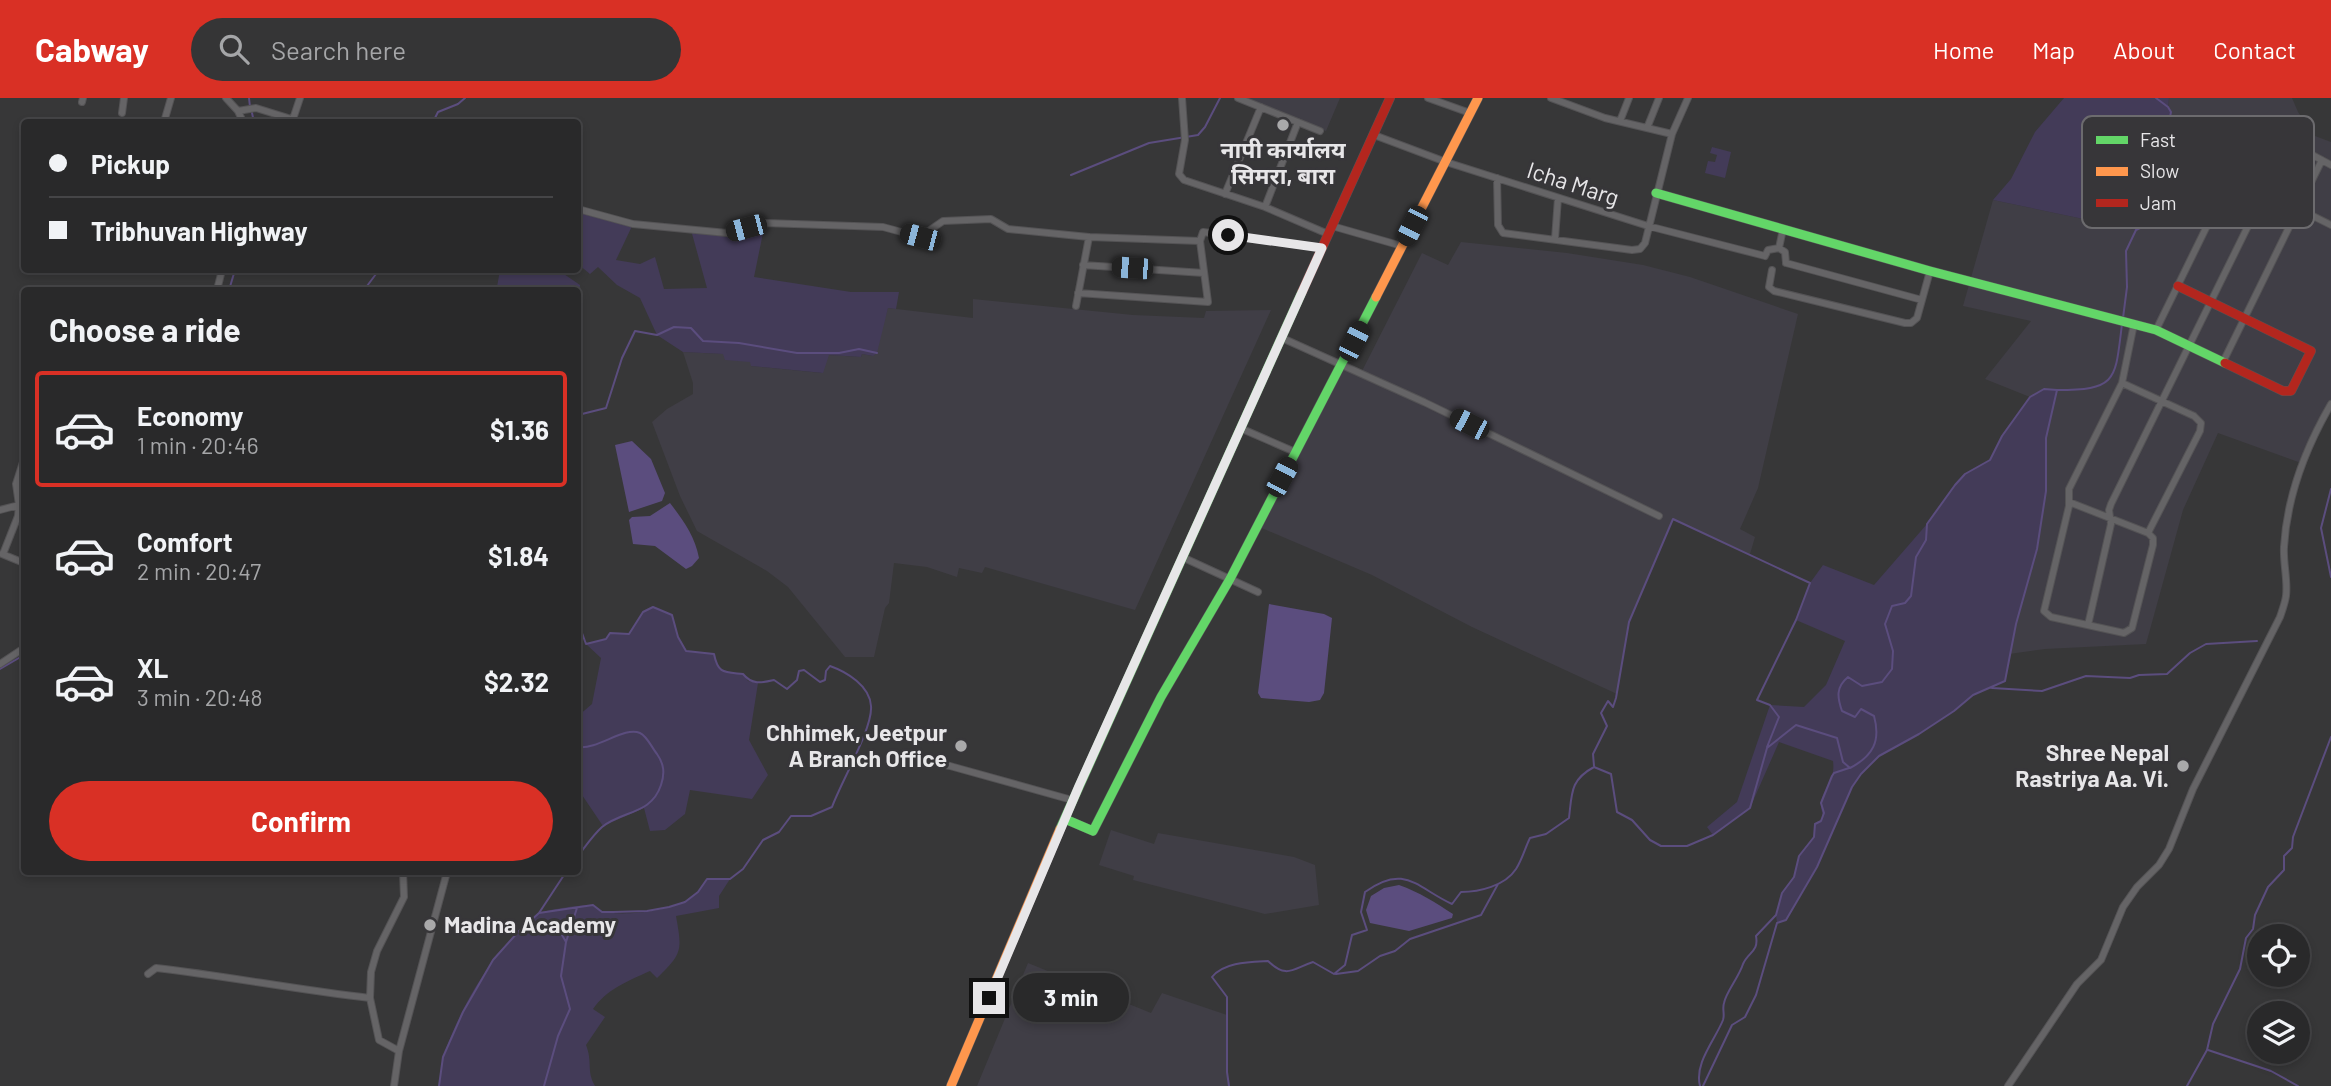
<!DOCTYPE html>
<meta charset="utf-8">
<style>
:root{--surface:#29292a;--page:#353536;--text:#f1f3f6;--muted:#a5a6a8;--line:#454547;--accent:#d93025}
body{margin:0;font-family:Barlow,"Noto Sans Devanagari",sans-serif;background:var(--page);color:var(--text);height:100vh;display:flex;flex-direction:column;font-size:26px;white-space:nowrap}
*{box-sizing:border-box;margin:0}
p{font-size:23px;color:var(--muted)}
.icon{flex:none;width:38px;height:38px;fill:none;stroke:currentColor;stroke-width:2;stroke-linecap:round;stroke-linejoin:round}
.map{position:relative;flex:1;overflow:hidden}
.panel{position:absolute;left:21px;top:189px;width:560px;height:588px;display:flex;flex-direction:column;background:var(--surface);border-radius:7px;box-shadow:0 4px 10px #0003,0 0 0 2px var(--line)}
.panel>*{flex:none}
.top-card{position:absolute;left:21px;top:21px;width:560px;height:154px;border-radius:7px;box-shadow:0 4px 10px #0003,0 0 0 2px var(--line);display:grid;align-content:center;height:154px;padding:0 28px;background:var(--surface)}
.fabs{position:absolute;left:2247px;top:826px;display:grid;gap:14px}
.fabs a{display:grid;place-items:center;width:63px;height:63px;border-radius:50%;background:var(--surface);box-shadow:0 4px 10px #0003,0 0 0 2px var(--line);font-size:35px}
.end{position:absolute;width:32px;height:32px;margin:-16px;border:9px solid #e7e6e8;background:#111;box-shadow:0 0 0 4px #111}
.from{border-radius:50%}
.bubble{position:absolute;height:49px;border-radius:24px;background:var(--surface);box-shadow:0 4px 10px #0003,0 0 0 2px var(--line);font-size:23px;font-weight:700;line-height:49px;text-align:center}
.car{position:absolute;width:21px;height:42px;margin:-21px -10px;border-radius:9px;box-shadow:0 0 5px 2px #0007;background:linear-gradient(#222 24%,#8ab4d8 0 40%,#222 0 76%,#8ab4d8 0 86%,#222 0)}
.top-card b{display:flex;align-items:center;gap:24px;height:66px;font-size:26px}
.top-card b+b{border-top:2px solid var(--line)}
.top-card i{width:18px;height:18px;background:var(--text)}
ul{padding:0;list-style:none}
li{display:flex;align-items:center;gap:21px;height:116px;margin:0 14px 10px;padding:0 14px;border:4px solid transparent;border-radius:7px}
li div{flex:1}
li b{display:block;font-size:26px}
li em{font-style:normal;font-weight:700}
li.selected{border-color:var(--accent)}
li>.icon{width:63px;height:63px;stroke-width:1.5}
h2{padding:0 28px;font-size:32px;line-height:84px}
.primary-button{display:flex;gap:14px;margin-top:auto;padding:14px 28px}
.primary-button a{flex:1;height:80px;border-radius:42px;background:var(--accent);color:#fff;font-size:28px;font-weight:700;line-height:80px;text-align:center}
header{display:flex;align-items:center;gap:42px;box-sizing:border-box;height:98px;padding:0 35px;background:var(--accent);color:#fff}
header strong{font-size:33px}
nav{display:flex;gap:38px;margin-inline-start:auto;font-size:24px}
.search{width:490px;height:63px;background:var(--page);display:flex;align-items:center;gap:18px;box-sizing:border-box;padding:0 24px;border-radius:38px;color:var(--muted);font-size:26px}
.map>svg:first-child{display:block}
</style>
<header>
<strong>Cabway</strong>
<div class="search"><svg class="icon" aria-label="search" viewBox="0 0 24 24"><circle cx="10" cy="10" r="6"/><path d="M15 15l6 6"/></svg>Search here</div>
<nav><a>Home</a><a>Map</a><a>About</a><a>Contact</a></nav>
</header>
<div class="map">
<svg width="2331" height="988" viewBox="0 0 2331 988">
<rect width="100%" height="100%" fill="#373738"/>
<!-- built -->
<path fill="#403e46" d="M1238,0H1340L1326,33Z
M2169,0H2292L2298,14L2315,38L2331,44V306L2301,365L2218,335L2183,412L2146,546L2045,551L2009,556L2046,393V340L2057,292L2037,294L2030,299L1985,281L2031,223L1963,208L1993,102L2136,132L2154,123L2157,108L2174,85V69L2167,34L2171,14L2168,9Z
M1461,144L1567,155L1643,167L1690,179L1798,216L1758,390L1740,431L1755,439L1750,456L1673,422L1629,524L1617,596L1472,529L1372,477L1257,428L1342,266L1361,275L1422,155L1448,167Z
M973,201L1133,217L1204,220L1206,213L1271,212L1135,512L985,469L982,475L959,470L957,479L927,469L894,465L889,505L885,510L874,559H845L788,489L767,473L697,433L680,398L652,324L667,311L693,296V285L683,254L723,256L751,264V268L822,275L828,257L861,259L862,256L873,258L888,210L973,220Z
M1111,732L1154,746L1158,735L1294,759L1315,767L1319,807L1265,816L1133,782L1134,778L1099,767Z
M1028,865L1151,915L1162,895L1227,917V974L1229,988H977Z"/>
<!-- green -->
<path fill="#433b58" d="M2064,0H2169L2168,9L2171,14L2167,34L2174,69V85L2157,108L2154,123L2136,132L1993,102L2011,81L2035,34Z
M1712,49L1731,54L1725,80L1705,75L1708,63L1715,64L1717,57L1710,55Z
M578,111L633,126L616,162L640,166L655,159L664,191L707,190L691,132L727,135L765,125L754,179L851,194H899L896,211L888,210L877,255L873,258L862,256L861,259L829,257L823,275L751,268L750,264L725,262L723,256L683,254L657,237L640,200L617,187L598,169L590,176L578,166Z
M500,172H558L580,187L578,214V192H499L497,189Z
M2044,291L2057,292L2046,340V393L2037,451L2016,526L2005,583L1973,597L1954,613L1919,636L1879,658L1861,676L1852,689L1817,769L1786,822L1777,825L1776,817L1782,795L1794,779L1799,758L1814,739L1815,726L1821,723C1824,715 1821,714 1821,707C1821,692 1836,683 1833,663L1779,644L1750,710L1713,737L1707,729L1737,704L1770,607L1804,609L1826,587L1845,543L1796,522L1810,485L1823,467L1874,487L1927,426L1955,387L1965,376L1990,362L2002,338L2030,299Z
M653,509L672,517L678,539L686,553L714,556C718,576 724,574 743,576L748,583L758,585L749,642L768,677L752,701L690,692L685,716L665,732L650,733L644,710L603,728L578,691V618L592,606L601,560L586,546L606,541L610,535L629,536L643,514Z
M707,781H730L719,798V810L676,818C682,852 683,855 657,880L650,873C628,883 607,891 593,911L605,919L586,947C593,965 586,972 595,988H439C441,978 441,966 444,956C461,909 489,859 527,826C530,823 534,818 539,815C545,812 584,806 591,807C596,808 600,813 605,814C625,818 666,813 684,804C695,799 700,791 707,781Z"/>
<!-- water -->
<path fill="#5b4d7e" d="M632,343L651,361L665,395L662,403L629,414L615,347Z
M670,405C683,422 695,438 699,460L692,468L686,471L655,448L633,446L629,422L632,419L650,418Z
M1269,506L1324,516L1332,520L1324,595L1320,602L1309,604L1261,600L1258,595Z
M1399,787C1419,794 1436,805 1453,816L1452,820L1409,833L1370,825L1366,812L1371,798L1384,790Z"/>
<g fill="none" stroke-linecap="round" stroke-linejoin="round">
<!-- stream -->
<path stroke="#5b4d7e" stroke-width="2" d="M249,0L250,9
M252,15L254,24
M433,24L438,14L458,6L465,0
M1071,77L1149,45L1198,37L1205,29L1220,0
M229,192L235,172
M364,192L379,172
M2123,220L2127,189L2126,153L2136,132L2154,123L2157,108L2174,85V74L2167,34L2171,14L2168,9L2156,0
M578,317L606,310L622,260L635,233L657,237L674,229L691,230L703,243L739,245L797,255H839L859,251L877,255
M2331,391L2321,430L2331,479
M0,571L24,557
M1992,590L2042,593L2086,578L2130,580L2139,577L2167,576L2190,555L2206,546L2257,543
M578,649C598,652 624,628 640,635C647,638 652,650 657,656C664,666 665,675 661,687C651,717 623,712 602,729C593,737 585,749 578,758
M1594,668L1593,656L1607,628L1601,615L1608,603L1613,609L1616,600L1629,524L1673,421L1810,485L1796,522L1757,602L1770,607L1779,619L1767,649
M539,815L593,807L602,814H613L647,813L669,809L685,804L698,794L707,781H730L743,771L763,742L779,734L791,718H811L832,709C841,684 873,630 871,608C870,588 847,574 830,568L826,573L825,582L820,584L804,572L799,573L797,582L787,591L774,582C761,585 752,587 743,576C724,574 718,576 714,556L686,553L678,539L672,517L653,509L643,514L629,536L610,535L606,541L586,546L582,535H578
M566,844L577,810
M1336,876L1358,873L1380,858L1395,853L1410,841L1481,817L1498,786
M2208,952L2271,973L2298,988
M439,988L443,959L463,914L493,862L519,833L539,815L566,774
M544,988L558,938L570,911L561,878L566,844L558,830H545
M1229,988L1227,974V899L1212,879C1224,864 1250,864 1268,863C1287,881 1292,871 1313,864L1334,876L1345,867L1352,837L1367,832L1361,814L1365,794C1405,765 1417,790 1452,806L1461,794C1479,794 1505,788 1516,771C1522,762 1525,750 1530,740L1546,736L1569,720C1572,695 1570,682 1594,669L1611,676L1617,714L1632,722L1650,742L1661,748H1687L1713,737L1750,710L1767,650L1796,627L1837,640L1843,664L1850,670C1873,658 1881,643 1874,618L1861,611L1855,619L1842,613C1837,599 1836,589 1848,579L1862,588L1882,584L1892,571L1893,553L1885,526L1892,508L1905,505L1911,498L1916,459L1926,442L1927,426L1955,387L1965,376L1990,362L2002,338L2030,299L2044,291L2057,292
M1700,988C1694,965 1715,942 1723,922C1725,916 1722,911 1724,905C1726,894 1739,879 1743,866C1748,854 1759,854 1756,838L1776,817L1782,795L1794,779L1799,758L1814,739L1815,726L1821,723L1824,715L1821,705L1832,678L1834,675L1849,670
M1703,988L1732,927L1745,919L1756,897L1777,825L1786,822L1817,769L1852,689L1861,676L1879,658L1919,636L1954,613L1973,597L2005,583L2016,526L2037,451L2046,393V340L2057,292C2118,292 2115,282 2122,226
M2187,988L2207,952L2213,926L2240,871L2246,840L2253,831L2255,817L2268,789L2284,772V758L2292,750L2293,739L2331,639"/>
<defs>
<path id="street" d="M226,0L238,13L243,24
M1182,0L1185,42L1179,76L1184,82L1265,109L1328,136
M1238,0L1320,33
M1428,0L1470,15
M1551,0L1605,20L1672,36
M82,4L83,0
M238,13L256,10L301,24
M122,15L124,0
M293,21L300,0
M1620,23L1629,0
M164,24L171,0
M1647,30L1659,0
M1374,37L1446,64L1648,128L1765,158
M1497,80L1498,127L1503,135L1632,152L1640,151L1645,145L1672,36L1688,0
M1225,96L1261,9
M1265,109L1298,24
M578,111L633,126L727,135L765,125L883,129L920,139L943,123L991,121L1008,131L1089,139L1200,143L1203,134L1322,150
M2299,111L2331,127
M1332,128L1402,148
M1555,141L1558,100
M1779,150L1783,131
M1779,150L1785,154L1786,165
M1765,158L1768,152L1779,150
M1786,165L1922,202
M1083,167L1204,175
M1772,172L1769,189L1774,193L1905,225H1911L1917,220L1930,173
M217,192L222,172
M1078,195L1208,204L1200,143
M1076,208L1089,139
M2156,232L2254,32L2264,31L2331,67
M1282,240L1424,304L1659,418
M2223,264L2322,62
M2122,285L2194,318L2201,325L2200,333L2148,435
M1240,330L1295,354
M2069,404L2148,435L2153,440V447L2132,530L2124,535L2051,519L2044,513L2069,408V391L2122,285L2134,226
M0,412L19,407L24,408
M2,456L24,465
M3,456L18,418L19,407L16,386L24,361
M1182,459L1258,494
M2088,527L2111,426L2109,412L2111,406L2289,45
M0,566L24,550
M907,659L950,668L1072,702
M148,876L156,870C227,878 298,892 370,900
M399,953L447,774
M394,988L399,953L379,942L370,900L371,874L377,853L404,799L403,774
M2008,988L2077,886L2101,862L2123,809L2137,789L2159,767L2169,751L2193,691L2280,519C2282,513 2285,505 2286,498C2288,482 2283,465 2284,449C2287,397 2305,351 2331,306"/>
<path id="fast" d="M1656,95L1930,173L2156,232L2225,265
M1065,721L1093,733L1161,599L1230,481L1376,199
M1060,731L1302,194"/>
<path id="slow" d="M1376,199L1478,0
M951,988L1060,731"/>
<path id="jam" d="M2178,188L2311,253L2291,293H2283L2225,265
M1302,194L1390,0"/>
</defs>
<!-- street casing -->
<use href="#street" stroke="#545355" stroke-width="8"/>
<!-- fast casing -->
<use href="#fast" stroke="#545355" stroke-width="10"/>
<!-- slow casing -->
<use href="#slow" stroke="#545355" stroke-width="10"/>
<!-- jam casing -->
<use href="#jam" stroke="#545355" stroke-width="10"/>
<!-- street -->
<use href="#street" stroke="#656466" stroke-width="6"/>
<!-- fast -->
<use href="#fast" stroke="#63d668" stroke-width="9"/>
<!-- slow -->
<use href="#slow" stroke="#ff974d" stroke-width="9"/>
<!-- jam -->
<use href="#jam" stroke="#b3261e" stroke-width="9"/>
</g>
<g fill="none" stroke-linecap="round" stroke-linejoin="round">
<!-- route -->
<path stroke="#e7e6e8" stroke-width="9" d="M989,900L1079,688L1322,150L1228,137"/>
</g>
<!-- markers -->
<g fill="#a9a9aa" stroke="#373639" stroke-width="2.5">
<circle cx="1283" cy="27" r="7"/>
<circle cx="961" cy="648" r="7"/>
<circle cx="2183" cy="668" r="7"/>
<circle cx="430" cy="827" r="7"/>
</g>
<g text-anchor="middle" stroke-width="6" stroke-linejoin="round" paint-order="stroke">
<!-- poi labels -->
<g font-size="23" font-weight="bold" fill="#e7e6e8" stroke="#373639" text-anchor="end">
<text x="1283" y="60" text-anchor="middle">नापी कार्यालय<tspan x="1283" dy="26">सिमरा, बारा</tspan></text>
<text x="947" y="643">Chhimek, Jeetpur<tspan x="947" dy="26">A Branch Office</tspan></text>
<text x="2169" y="663">Shree Nepal<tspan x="2169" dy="26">Rastriya Aa. Vi.</tspan></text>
<text x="444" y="835" text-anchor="start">Madina Academy</text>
</g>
<!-- street labels -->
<g font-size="23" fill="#e7e6e8" stroke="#373639">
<text transform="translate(1573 86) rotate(18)" y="8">Icha Marg</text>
</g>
</g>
<!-- legend -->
<rect x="2082" y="18" width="232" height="112" rx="10" fill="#373639" stroke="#6c6b6e" stroke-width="2"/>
<rect x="2096" y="38" width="32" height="8" fill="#63d668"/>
<rect x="2096" y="69" width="32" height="9" fill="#ff974d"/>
<rect x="2096" y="101" width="32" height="8" fill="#b3261e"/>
<g font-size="19" fill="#e7e6e8">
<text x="2140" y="49">Fast</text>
<text x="2140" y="80">Slow</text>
<text x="2140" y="112">Jam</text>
</g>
</svg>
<div class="fabs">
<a><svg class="icon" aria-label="locate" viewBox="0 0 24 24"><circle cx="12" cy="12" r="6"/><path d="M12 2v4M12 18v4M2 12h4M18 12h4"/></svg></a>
<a><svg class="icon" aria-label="layers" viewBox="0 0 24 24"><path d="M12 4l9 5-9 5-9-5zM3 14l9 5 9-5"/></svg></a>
</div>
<i class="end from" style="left:1228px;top:137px"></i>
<i class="end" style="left:989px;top:900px"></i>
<div class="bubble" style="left:1013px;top:875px;width:116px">3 min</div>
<i class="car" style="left:1412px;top:128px;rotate:207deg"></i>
<i class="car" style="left:746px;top:130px;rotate:255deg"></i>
<i class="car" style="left:920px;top:139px;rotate:285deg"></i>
<i class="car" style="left:1132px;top:170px;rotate:274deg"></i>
<i class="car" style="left:1354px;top:243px;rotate:27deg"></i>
<i class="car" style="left:1469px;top:326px;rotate:297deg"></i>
<i class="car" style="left:1282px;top:379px;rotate:28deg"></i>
<div class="top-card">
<b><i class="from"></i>Pickup</b>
<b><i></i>Tribhuvan Highway</b>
</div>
<section class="panel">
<h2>Choose a ride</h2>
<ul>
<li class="selected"><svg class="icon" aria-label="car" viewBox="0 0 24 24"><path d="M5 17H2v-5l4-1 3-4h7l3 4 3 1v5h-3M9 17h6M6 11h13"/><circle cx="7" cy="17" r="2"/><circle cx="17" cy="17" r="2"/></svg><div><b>Economy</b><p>1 min · 20:46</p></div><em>$1.36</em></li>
<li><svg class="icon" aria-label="car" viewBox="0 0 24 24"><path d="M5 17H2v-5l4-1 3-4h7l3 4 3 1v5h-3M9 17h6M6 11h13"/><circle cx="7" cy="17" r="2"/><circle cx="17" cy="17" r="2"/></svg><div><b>Comfort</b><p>2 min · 20:47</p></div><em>$1.84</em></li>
<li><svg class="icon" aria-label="car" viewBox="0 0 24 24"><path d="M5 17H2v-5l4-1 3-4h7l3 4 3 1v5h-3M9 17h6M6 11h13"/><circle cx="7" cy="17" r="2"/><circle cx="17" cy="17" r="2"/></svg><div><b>XL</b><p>3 min · 20:48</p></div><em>$2.32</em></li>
</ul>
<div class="primary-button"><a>Confirm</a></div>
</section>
</div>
